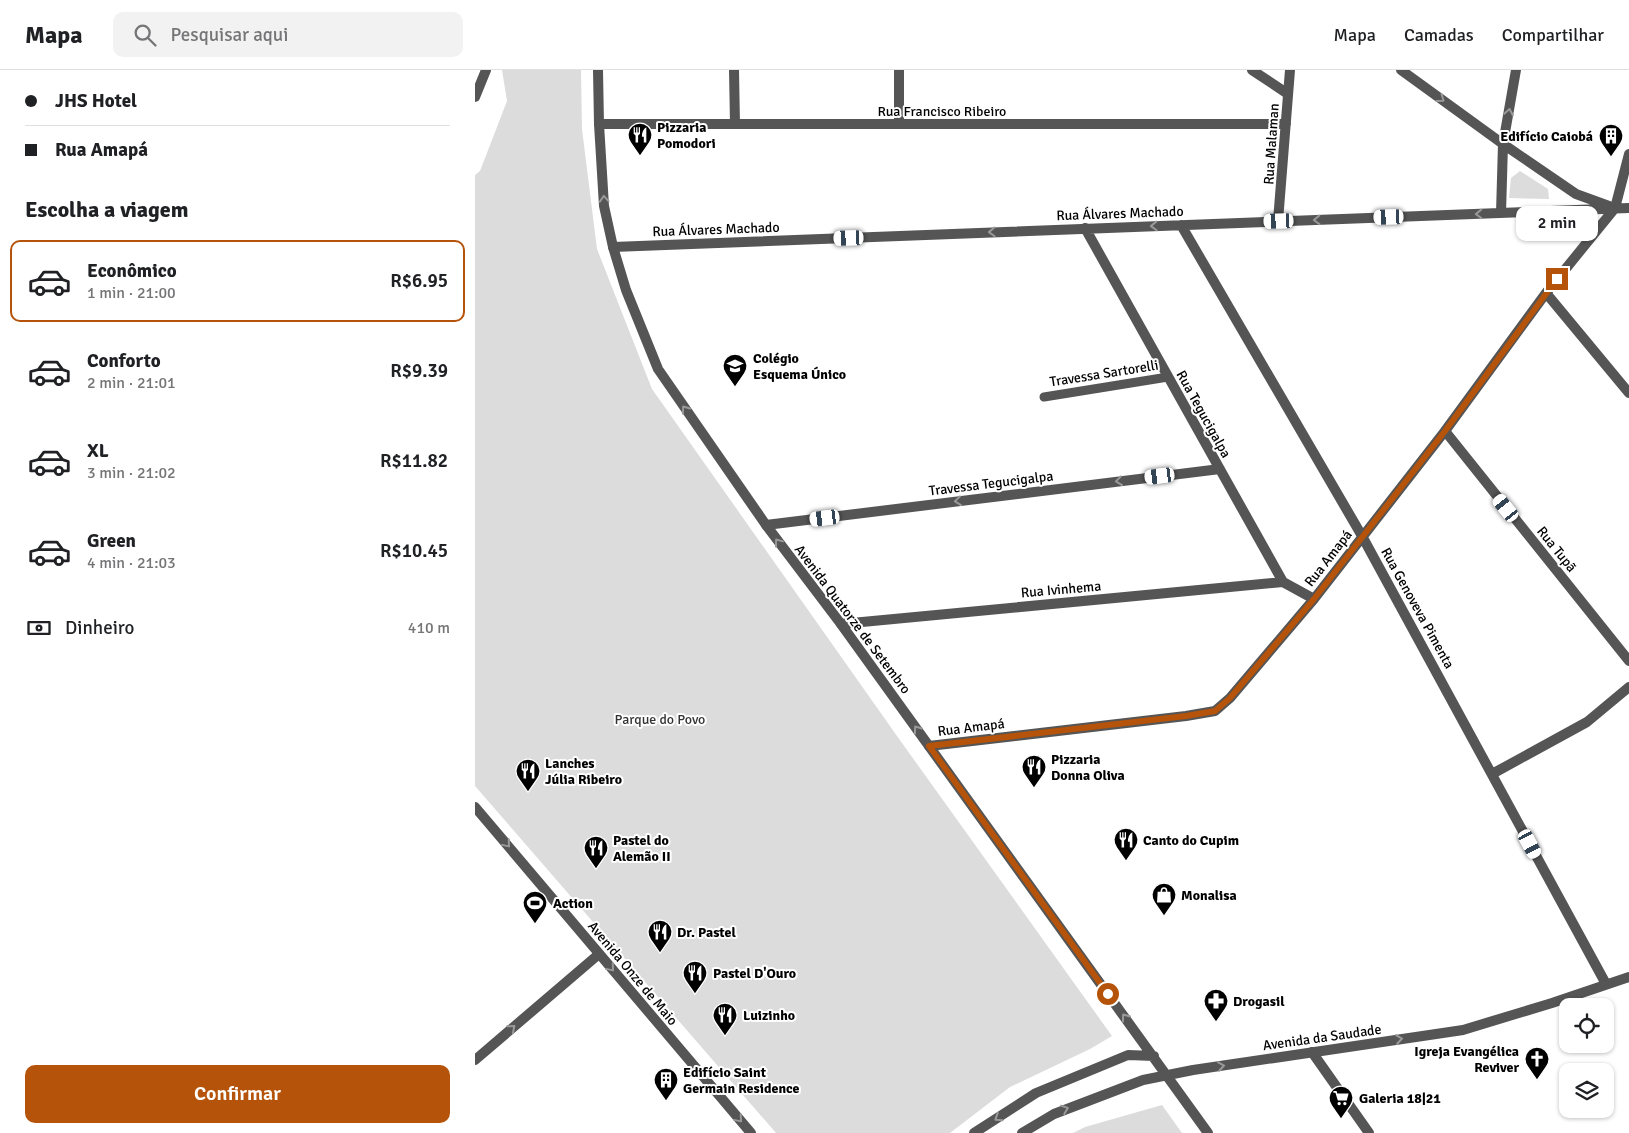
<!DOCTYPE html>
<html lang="pt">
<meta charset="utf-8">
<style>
:root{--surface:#fff;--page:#f2f2f2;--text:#202124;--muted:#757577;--line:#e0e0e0;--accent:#b45309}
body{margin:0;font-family:Signika,sans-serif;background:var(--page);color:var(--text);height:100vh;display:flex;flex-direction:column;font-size:19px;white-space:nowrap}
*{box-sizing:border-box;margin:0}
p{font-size:16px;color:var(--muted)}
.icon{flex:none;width:28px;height:28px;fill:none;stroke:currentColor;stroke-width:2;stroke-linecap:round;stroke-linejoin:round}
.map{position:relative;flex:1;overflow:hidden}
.side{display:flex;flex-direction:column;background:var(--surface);width:475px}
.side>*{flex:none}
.banner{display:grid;align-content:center;height:110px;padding:0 25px;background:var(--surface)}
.buttons{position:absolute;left:1084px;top:928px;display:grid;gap:10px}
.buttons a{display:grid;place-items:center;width:55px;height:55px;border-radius:10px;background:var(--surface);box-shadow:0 1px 4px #0004;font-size:25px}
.end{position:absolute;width:22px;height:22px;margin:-11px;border:6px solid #b45309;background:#fff;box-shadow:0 0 0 2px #fff}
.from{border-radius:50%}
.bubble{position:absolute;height:35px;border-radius:10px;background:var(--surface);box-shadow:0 1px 4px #0004;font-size:16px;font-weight:600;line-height:35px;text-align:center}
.car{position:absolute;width:15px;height:30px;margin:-15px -8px;border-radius:6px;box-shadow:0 0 4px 1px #0007;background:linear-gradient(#fff 24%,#345 0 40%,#fff 0 76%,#345 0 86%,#fff 0)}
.banner b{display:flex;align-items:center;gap:18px;height:48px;font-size:19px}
.banner b+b{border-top:1px solid var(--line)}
.banner i{width:12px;height:12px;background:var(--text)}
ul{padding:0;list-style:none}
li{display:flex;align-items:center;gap:15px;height:82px;margin:0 10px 8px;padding:0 15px;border:2px solid transparent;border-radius:10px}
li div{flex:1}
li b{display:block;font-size:19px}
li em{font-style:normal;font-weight:600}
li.current{border-color:var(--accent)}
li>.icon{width:45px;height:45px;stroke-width:1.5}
h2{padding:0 25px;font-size:22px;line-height:60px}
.pay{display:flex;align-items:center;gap:12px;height:55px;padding:0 25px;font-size:19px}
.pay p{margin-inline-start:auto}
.primary-button{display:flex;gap:10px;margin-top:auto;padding:10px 25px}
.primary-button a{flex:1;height:58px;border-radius:10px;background:var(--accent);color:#fff;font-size:20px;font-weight:600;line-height:58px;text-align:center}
header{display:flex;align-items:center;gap:30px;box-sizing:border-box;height:70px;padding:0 25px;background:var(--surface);border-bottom:1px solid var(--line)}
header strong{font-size:24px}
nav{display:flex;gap:28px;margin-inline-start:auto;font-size:18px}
.search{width:350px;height:45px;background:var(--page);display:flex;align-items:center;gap:12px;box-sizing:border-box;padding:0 18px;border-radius:10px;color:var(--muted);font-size:19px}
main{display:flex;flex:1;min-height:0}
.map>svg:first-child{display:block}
</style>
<header>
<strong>Mapa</strong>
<div class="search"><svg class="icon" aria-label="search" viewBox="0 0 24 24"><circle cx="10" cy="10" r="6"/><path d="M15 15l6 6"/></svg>Pesquisar aqui</div>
<nav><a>Mapa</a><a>Camadas</a><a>Compartilhar</a></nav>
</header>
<main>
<section class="side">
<div class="banner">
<b><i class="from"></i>JHS Hotel</b>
<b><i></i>Rua Amapá</b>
</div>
<h2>Escolha a viagem</h2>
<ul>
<li class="current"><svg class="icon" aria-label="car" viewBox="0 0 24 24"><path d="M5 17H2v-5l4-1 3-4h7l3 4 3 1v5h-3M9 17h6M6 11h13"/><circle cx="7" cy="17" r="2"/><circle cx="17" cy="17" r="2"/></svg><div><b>Econômico</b><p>1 min · 21:00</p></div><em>R$6.95</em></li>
<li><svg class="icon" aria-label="car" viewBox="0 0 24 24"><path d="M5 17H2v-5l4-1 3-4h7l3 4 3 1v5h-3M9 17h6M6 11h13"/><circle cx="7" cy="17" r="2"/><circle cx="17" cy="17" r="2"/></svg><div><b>Conforto</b><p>2 min · 21:01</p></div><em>R$9.39</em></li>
<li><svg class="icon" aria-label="car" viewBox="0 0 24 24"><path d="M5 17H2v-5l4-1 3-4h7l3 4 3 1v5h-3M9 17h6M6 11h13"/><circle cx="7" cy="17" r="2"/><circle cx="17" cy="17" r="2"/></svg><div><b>XL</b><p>3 min · 21:02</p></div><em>R$11.82</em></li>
<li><svg class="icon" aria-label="car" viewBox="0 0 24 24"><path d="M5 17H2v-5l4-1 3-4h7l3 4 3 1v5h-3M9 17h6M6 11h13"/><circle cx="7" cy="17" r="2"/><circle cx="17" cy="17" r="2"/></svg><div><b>Green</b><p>4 min · 21:03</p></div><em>R$10.45</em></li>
</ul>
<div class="pay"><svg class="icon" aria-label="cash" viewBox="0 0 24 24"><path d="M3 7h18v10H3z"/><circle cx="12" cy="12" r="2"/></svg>Dinheiro<p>410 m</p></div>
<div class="primary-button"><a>Confirmar</a></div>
</section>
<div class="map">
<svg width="1154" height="1063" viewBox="0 0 1154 1063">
<rect width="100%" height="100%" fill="#fff"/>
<!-- green -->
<path fill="#dcdcdc" d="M27,0H106L107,59L122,179L177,319L422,666L637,966L615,979L535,1017L475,1063H301L0,716V105L5,101L32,31Z
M1045,101L1073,119L1074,129L1034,128L1036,108Z
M687,1035L707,1063H598L610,1057Z"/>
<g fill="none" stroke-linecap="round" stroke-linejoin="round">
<!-- service -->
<path stroke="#555" stroke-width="9" d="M569,327L693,307"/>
<!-- minor -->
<path stroke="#555" stroke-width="10" d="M259,0L260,54
M777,0L813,24
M926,0L1028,74L1101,124L1134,136
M124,54H811
M424,54V0
M1026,143L1028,74L1041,0
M803,151L815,0
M706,155L887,466L1131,914
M610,158L808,512L839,529
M138,177L1154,138
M1071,223L1154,323
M970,361L1154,591
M291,455L745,399
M366,554L808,512
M454,676L711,646L740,641L755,628L839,529L970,361L1071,223L1140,138L1154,84
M1017,704L1112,652L1154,617
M837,982L894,1063
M0,990L124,884"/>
<!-- tertiary -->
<path stroke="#555" stroke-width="10" d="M123,0L124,54L129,136L138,177L151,220L183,299L291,455L366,554L733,1063
M0,27L11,0
M0,737L276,1063
M499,1063L561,1023L653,985L679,986
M547,1063L579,1044L668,1010L718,1000L988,960L1077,933L1154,907"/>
</g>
<!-- one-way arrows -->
<defs><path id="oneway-chevron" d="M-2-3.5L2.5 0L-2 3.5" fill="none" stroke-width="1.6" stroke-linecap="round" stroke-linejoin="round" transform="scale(1.25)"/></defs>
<g stroke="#999">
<use href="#oneway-chevron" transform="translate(966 29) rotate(36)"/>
<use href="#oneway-chevron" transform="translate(1034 42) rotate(-80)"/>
<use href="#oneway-chevron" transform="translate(129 129) rotate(-94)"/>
<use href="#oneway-chevron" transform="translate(1004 144) rotate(178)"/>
<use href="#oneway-chevron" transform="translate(842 150) rotate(178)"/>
<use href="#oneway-chevron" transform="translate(679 156) rotate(178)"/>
<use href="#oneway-chevron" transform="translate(517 162) rotate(178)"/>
<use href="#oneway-chevron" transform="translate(210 339) rotate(-125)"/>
<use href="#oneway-chevron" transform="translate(644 411) rotate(173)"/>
<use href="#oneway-chevron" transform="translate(483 431) rotate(173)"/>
<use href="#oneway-chevron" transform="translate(303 472) rotate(-127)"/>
<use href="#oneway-chevron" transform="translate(442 659) rotate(-126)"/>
<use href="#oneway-chevron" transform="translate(32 774) rotate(50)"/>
<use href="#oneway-chevron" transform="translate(136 898) rotate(50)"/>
<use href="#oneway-chevron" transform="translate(650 947) rotate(-126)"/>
<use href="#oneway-chevron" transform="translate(37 958) rotate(-40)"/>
<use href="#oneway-chevron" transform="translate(924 969) rotate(-8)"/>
<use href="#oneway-chevron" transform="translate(746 996) rotate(-9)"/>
<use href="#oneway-chevron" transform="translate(590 1039) rotate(-21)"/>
<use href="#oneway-chevron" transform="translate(523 1048) rotate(147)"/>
<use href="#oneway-chevron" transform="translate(264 1049) rotate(50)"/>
</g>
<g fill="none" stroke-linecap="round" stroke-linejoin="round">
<!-- route -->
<path stroke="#b45309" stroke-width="6" d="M633,924L454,676L711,646L740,641L755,628L839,529L970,361L1082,209"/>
</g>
<!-- icons -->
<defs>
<symbol id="restaurant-pin" viewBox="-11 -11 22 30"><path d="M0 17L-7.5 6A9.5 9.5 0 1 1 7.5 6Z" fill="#000" stroke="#fff"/><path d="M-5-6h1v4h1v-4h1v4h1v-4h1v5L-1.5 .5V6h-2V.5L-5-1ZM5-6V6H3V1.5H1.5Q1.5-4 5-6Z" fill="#fff"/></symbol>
<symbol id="building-pin" viewBox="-11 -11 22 30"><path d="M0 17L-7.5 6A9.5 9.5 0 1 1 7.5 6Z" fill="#000" stroke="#fff"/><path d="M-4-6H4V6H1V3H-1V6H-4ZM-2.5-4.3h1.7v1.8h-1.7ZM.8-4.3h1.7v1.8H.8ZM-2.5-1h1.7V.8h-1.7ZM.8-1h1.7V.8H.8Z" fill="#fff"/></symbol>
<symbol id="school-pin" viewBox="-11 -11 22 30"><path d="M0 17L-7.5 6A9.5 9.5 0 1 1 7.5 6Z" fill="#000" stroke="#fff"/><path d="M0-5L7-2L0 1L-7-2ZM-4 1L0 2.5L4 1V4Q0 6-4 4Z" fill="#fff"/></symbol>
<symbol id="shop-pin" viewBox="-11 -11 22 30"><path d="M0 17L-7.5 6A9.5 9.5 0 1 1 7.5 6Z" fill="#000" stroke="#fff"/><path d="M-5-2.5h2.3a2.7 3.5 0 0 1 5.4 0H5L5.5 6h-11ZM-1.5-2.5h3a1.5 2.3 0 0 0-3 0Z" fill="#fff"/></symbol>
<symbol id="stadium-pin" viewBox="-11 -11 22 30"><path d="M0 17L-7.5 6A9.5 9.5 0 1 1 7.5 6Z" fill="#000" stroke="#fff"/><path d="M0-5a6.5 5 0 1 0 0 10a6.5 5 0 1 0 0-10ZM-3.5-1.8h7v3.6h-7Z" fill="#fff"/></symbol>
<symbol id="pharmacy-pin" viewBox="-11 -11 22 30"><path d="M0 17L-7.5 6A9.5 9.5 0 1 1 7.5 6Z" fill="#000" stroke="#fff"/><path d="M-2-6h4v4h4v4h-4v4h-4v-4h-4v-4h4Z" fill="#fff"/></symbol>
<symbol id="church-pin" viewBox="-11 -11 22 30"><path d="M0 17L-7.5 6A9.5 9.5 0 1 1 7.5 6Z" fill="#000" stroke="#fff"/><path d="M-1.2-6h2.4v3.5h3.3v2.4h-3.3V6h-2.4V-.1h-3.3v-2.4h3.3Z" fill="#fff"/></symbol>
<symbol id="supermarket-pin" viewBox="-11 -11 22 30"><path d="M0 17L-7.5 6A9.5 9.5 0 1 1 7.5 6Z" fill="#000" stroke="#fff"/><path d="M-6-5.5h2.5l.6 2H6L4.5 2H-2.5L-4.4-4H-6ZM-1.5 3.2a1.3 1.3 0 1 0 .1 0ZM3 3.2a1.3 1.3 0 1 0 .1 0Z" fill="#fff"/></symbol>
</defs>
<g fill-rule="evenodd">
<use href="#restaurant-pin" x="151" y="51" width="28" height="38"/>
<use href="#building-pin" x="1122" y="52" width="28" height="38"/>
<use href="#school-pin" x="246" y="282" width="28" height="38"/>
<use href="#restaurant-pin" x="545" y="683" width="28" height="38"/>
<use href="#restaurant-pin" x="39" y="687" width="28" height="38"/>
<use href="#restaurant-pin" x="637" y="756" width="28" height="38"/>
<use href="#restaurant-pin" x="107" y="764" width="28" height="38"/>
<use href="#shop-pin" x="675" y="811" width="28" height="38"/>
<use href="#stadium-pin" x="46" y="819" width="28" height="38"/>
<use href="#restaurant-pin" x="171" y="848" width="28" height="38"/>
<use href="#restaurant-pin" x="206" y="889" width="28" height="38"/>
<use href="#pharmacy-pin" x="727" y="917" width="28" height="38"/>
<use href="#restaurant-pin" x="236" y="931" width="28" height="38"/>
<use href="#church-pin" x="1048" y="975" width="28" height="38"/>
<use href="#building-pin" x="177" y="996" width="28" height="38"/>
<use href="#supermarket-pin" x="852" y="1014" width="28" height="38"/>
</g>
<g text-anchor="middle" stroke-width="4" stroke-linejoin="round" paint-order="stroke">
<!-- street labels -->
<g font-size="14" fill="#000" stroke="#fff">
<text x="467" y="46">Rua Francisco Ribeiro</text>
<text transform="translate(796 74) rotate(-86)" y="5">Rua Malaman</text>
<text transform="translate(645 143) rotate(-2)" y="5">Rua Álvares Machado</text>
<text transform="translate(241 159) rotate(-2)" y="5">Rua Álvares Machado</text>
<text transform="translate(629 303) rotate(-9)" y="5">Travessa Sartorelli</text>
<text transform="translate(729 344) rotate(61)" y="5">Rua Tegucigalpa</text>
<text transform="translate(516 413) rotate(-7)" y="5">Travessa Tegucigalpa</text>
<text transform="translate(1082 479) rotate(51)" y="5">Rua Tupã</text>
<text transform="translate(853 488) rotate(-52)" y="5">Rua Amapá</text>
<text transform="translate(586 519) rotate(-5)" y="5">Rua Ivinhema</text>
<text transform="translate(943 538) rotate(61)" y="5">Rua Genoveva Pimenta</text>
<text transform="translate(378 549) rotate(53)" y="5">Avenida Quatorze de Setembro</text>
<text transform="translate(496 657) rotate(-7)" y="5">Rua Amapá</text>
<text transform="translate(158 903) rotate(50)" y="5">Avenida Onze de Maio</text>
<text transform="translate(847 967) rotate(-8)" y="5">Avenida da Saudade</text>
</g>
<!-- poi labels -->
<g font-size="14" font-weight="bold" fill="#000" stroke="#fff" text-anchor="start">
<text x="182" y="62">Pizzaria<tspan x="182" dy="16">Pomodori</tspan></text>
<text x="1118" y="71" text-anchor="end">Edifício Caiobá</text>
<text x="278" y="293">Colégio<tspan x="278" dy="16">Esquema Único</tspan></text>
<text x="576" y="694">Pizzaria<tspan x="576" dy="16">Donna Oliva</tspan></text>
<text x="70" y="698">Lanches<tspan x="70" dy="16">Júlia Ribeiro</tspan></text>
<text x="138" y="775">Pastel do<tspan x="138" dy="16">Alemão II</tspan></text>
<text x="668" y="775">Canto do Cupim</text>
<text x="706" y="830">Monalisa</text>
<text x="78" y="838">Action</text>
<text x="202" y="867">Dr. Pastel</text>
<text x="238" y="908">Pastel D'Ouro</text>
<text x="758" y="936">Drogasil</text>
<text x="268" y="950">Luizinho</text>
<text x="1044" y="986" text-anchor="end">Igreja Evangélica<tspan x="1044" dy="16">Reviver</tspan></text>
<text x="208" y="1007">Edifício Saint<tspan x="208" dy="16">Germain Residence</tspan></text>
<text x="884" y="1033">Galeria 18|21</text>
</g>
<!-- park labels -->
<g font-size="14" fill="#333" stroke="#fff">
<text x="185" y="654">Parque do Povo</text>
</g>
</g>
</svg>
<div class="buttons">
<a><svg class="icon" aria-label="locate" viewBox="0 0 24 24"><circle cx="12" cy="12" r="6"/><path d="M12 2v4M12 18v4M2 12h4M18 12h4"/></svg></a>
<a><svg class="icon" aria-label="layers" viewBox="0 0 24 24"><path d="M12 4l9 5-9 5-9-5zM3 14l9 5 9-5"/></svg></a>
</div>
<i class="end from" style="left:633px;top:924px"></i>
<i class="end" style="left:1082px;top:209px"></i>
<div class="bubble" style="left:1041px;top:136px;width:82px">2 min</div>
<i class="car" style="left:914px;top:147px;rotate:268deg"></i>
<i class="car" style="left:804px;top:151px;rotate:268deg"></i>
<i class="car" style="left:374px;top:168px;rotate:268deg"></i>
<i class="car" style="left:685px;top:406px;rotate:263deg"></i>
<i class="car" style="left:1031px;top:438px;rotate:321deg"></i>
<i class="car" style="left:350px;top:448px;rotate:263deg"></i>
<i class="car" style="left:1055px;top:774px;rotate:152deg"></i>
</div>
</main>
